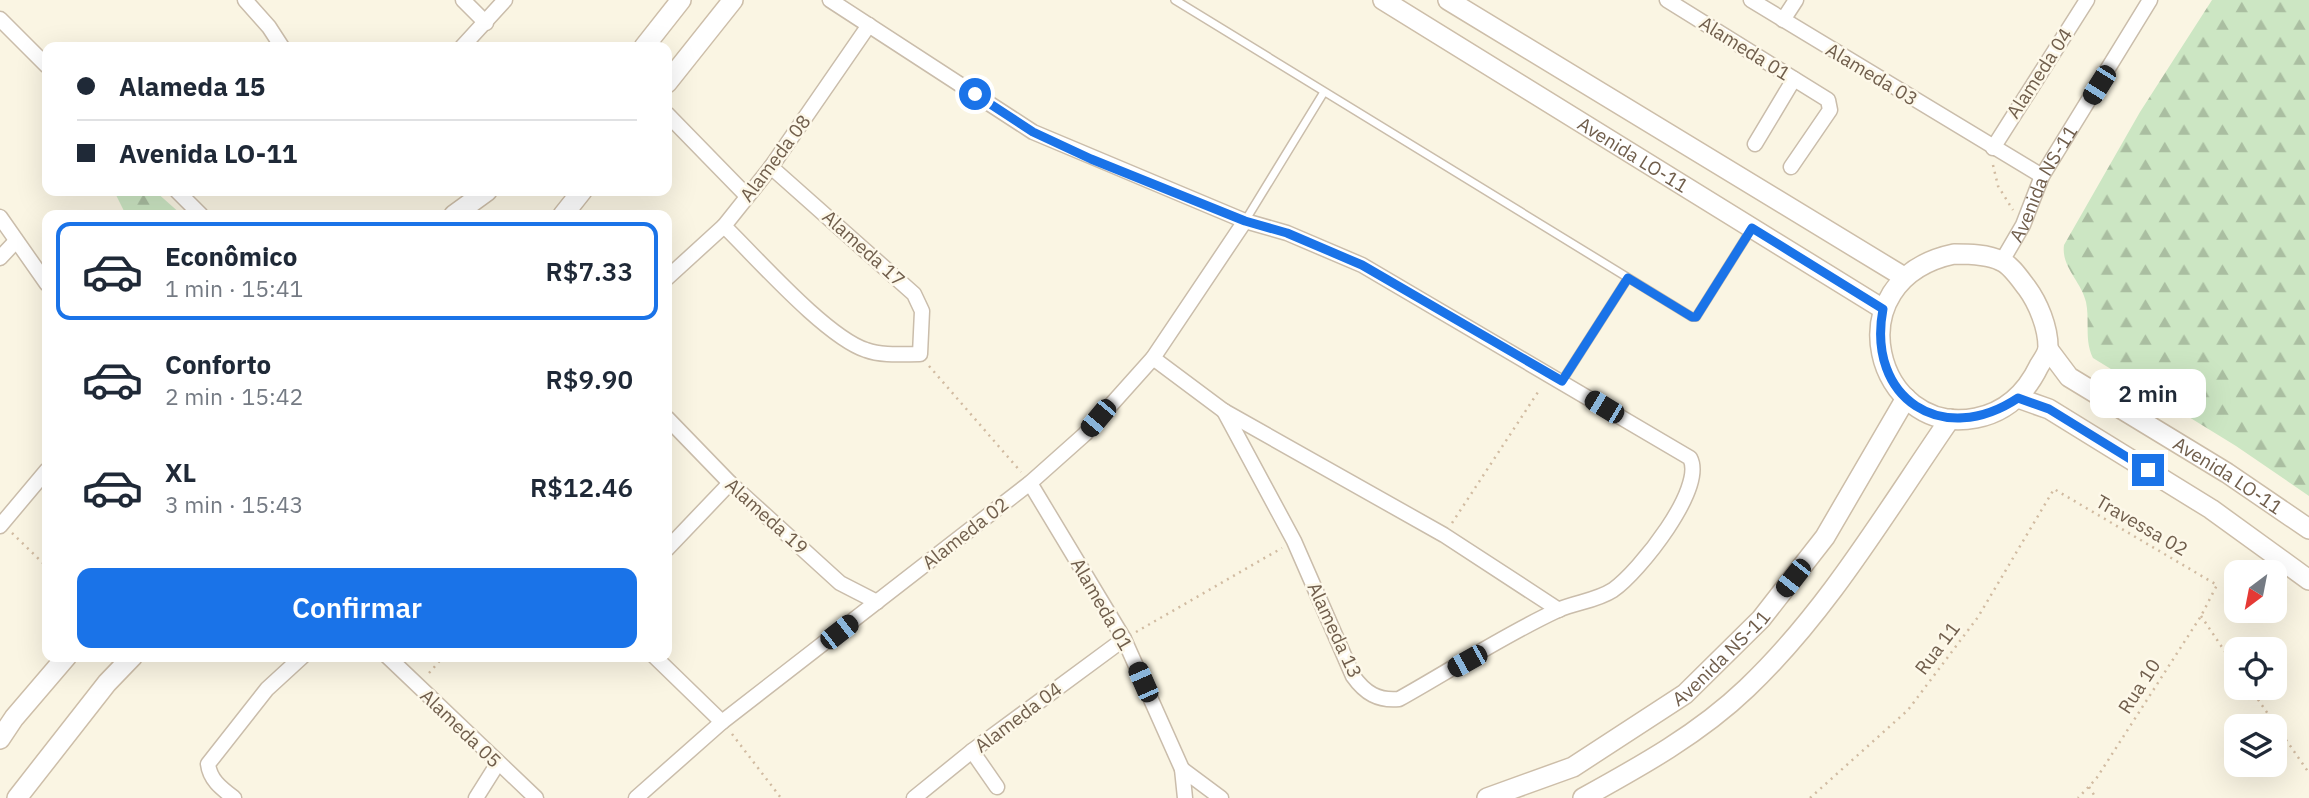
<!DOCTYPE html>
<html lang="pt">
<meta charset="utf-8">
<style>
:root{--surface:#fff;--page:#f2f2f3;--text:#1f2937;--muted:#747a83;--line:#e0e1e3;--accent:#1a73e8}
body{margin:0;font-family:"IBM Plex Sans",sans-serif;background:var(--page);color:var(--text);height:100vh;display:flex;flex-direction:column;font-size:26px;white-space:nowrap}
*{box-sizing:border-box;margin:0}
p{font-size:23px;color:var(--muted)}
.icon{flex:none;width:38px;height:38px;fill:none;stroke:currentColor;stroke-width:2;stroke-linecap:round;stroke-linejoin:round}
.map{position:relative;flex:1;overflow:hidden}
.panel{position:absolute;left:42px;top:210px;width:630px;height:452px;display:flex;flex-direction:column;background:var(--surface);border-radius:14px;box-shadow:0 7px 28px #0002}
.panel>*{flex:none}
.guide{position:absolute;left:42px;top:42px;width:630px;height:154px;border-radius:14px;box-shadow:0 7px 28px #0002;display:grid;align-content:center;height:154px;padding:0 35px;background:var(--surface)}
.needle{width:46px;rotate:212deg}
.controls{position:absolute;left:2224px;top:560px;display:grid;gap:14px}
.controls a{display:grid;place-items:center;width:63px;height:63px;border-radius:14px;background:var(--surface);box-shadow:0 7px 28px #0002;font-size:35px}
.end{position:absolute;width:32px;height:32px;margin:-16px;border:9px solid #1a73e8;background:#fff;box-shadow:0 0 0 4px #fff}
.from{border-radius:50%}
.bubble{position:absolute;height:49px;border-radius:14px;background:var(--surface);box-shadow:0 7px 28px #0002;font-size:23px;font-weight:600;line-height:49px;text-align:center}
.car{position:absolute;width:21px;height:42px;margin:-21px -10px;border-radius:9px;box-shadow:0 0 5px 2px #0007;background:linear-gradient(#222 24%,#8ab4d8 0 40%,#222 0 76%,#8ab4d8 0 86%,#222 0)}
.guide b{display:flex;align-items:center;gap:24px;height:66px;font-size:26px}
.guide b+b{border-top:2px solid var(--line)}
.guide i{width:18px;height:18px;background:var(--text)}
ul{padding:12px 0 0;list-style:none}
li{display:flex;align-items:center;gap:21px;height:98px;margin:0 14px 10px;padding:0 21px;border:4px solid transparent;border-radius:14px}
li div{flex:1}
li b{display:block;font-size:26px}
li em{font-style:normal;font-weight:600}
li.on{border-color:var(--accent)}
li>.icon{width:63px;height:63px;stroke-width:1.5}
.cta{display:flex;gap:14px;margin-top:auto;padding:14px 35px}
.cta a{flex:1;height:80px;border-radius:14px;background:var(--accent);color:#fff;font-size:28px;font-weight:600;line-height:80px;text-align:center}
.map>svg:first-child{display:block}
</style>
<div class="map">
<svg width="2309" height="798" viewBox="0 0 2309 798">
<defs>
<pattern id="forest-firs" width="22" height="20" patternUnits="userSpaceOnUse" patternTransform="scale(1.75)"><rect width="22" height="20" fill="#cce6c3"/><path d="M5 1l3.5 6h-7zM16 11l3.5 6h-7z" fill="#aabea1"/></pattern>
</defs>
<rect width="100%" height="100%" fill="#faf5e3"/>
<!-- forest -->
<path fill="url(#forest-firs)" d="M2212,0H2309V496L2236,446L2093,358C2084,340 2090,321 2086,302C2081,281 2061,267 2064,245L2140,112Z
M114,191H155L182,215H126Z"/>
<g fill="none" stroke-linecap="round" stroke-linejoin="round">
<defs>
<path id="lane" d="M1175,0L1692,317H1696L1752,228
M1245,221L1324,92
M1562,381L1628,278"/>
<g id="street">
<path d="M245,0L269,27L282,47"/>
<path d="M463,0L486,23"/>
<path d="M830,0L1033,132L1245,221L1287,233L1362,265L1690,458C1706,488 1639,572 1613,590C1596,601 1576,602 1558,610C1504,635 1451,670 1399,699C1378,701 1365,693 1353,676L1294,541L1224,411"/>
<path d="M1667,0L1828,100L1830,110L1791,167"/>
<path d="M1751,0L2042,176"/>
<path d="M0,19L47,66"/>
<path d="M1783,20L1796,0"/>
<path d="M462,47L505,0"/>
<path d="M667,114L747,196"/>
<path d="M1755,144L1794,79"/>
<path d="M1993,148L2087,0"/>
<path d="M177,191L201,215"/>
<path d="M0,217L47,284"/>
<path d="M724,226C756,257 826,337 866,350C882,356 903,354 920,354L922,311L914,294L771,167"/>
<path d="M0,258L15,242"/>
<path id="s1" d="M2002,261L2023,225L2042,176L2150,0"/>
<path d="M667,278L724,226L771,167L869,25"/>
<path d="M1153,358L1224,411L1444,535L1559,610"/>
<path d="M667,418L730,483L840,583L877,602"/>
<path d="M1030,483L1124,639L1182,769"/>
<path d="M0,526L47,470"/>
<path d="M667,549L730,483"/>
<path d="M387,656L536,798"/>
<path d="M654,656L722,722"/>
<path d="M972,751L997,787"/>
<path d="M234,798C221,788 210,780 208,764L267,689L303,656"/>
<path d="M476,798L498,763"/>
<path d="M636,798L722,722L1030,483L1085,434L1153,358L1245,221"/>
<path d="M914,798L972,751L1124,639"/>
<path d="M1185,798L1182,769L1221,798"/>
</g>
<g id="secondary">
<path id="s2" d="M1383,0L1883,309"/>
<path d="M1448,0L1904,277"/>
<path d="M644,47L681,0"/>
<path d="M667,83L733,0"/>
<path d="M454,215L487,191"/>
<path d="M563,215L582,191"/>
<path d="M1954,254C1968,254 1988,254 2001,261C2011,265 2020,279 2027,288C2038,303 2048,327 2048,347C2048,353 2042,361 2039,366C2026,393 2006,412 1976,418C1876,438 1832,280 1954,254Z"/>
<path id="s3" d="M2048,349L2069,377L2227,473L2309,529"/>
<path d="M2018,398L2049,409L2211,509L2309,580"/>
<path d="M0,739L14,718L67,656"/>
<path d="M17,798L107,683L133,656"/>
<path id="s4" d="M1487,798L1573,767L1685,694L1761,619L1825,537L1906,398"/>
<path d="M1583,798C1641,766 1699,734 1747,688C1828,611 1887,510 1950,419"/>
</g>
</defs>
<!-- lane casing -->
<use href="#lane" stroke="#cabdab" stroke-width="10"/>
<!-- street casing -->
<use href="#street" stroke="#cabdab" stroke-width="17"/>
<!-- secondary casing -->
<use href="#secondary" stroke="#cdbea9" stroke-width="22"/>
<!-- path -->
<path stroke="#d1bba1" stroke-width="2.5" stroke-dasharray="2 5" stroke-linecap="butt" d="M1993,165L1998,186L2013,210
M929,366L1021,472
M1452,523L1540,389
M12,533L47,567
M2201,616L2236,668
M1136,632L1282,548
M429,673L444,656
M2250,688L2309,773
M732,734L781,798
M2089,787L2096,798
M1810,798L1908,710L1978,617L2054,489L2217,585L2201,616L2096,779L2078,798"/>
<!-- lane -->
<use href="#lane" stroke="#fff" stroke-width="7"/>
<!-- street -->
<use href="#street" stroke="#fff" stroke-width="14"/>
<!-- secondary -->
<use href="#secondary" stroke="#fff" stroke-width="19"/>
</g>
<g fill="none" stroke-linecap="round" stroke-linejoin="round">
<!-- route -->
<path stroke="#1a73e8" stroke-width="9" d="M975,94L1033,132L1091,159L1245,221L1287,233L1362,265L1562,381L1628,278L1692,317H1696L1752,228L1883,309C1866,399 1943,448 2018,398L2049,409L2148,470"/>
</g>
<g text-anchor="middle" stroke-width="5" stroke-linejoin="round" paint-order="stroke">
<!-- street labels -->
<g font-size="19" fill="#705e4c" stroke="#fdf8e9">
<text transform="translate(1745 48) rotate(32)" y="7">Alameda 01</text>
<text transform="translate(2039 73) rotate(-57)" y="7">Alameda 04</text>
<text transform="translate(1872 74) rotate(31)" y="7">Alameda 03</text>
<text dy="7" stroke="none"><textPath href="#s2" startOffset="294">Avenida LO-11</textPath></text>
<text transform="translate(775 158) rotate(-53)" y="7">Alameda 08</text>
<text dy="7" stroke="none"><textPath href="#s1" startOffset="88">Avenida NS-11</textPath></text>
<text transform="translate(864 248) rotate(42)" y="7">Alameda 17</text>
<text dy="7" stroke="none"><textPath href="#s3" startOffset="222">Avenida LO-11</textPath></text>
<text transform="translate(767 516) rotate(42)" y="7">Alameda 19</text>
<text transform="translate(2142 525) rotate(30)" y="7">Travessa 02</text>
<text transform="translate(965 533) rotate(-38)" y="7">Alameda 02</text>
<text transform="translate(1102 604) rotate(60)" y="7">Alameda 01</text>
<text transform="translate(1335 630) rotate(65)" y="7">Alameda 13</text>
<text transform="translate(1937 648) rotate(-53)" y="7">Rua 11</text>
<text dy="7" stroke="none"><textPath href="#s4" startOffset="276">Avenida NS-11</textPath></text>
<text transform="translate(2139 686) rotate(-57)" y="7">Rua 10</text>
<text transform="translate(1018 717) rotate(-37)" y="7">Alameda 04</text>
<text transform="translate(461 728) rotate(44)" y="7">Alameda 05</text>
</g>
</g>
</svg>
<div class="controls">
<a><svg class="needle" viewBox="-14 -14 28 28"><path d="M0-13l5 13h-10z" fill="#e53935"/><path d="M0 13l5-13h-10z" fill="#747a83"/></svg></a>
<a><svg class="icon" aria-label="locate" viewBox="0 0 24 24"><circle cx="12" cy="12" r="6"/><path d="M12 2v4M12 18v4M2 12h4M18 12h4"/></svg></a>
<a><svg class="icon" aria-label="layers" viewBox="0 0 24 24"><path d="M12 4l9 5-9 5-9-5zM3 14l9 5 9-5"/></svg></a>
</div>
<i class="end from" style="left:975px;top:94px"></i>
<i class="end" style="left:2148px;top:470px"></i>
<div class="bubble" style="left:2090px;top:369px;width:116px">2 min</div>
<i class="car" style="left:2099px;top:85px;rotate:212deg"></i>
<i class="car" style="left:1604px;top:407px;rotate:301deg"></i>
<i class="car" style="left:1098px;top:418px;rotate:220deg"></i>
<i class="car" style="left:1793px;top:578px;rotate:218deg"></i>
<i class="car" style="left:839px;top:632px;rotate:52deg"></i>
<i class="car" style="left:1467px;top:661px;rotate:241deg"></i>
<i class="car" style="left:1143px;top:682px;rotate:336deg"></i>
<div class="guide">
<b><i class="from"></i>Alameda 15</b>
<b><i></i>Avenida LO-11</b>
</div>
<section class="panel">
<ul>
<li class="on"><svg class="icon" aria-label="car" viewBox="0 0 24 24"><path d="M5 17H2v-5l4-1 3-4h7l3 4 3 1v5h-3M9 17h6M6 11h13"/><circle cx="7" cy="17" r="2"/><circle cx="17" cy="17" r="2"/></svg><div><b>Econômico</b><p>1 min · 15:41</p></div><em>R$7.33</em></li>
<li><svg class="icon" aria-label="car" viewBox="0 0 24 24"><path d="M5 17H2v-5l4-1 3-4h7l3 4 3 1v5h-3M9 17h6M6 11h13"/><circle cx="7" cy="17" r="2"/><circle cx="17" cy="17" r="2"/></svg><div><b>Conforto</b><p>2 min · 15:42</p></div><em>R$9.90</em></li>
<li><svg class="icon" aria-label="car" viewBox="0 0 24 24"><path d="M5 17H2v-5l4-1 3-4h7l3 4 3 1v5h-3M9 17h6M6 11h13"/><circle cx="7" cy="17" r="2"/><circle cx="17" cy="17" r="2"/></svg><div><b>XL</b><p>3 min · 15:43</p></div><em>R$12.46</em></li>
</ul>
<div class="cta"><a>Confirmar</a></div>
</section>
</div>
